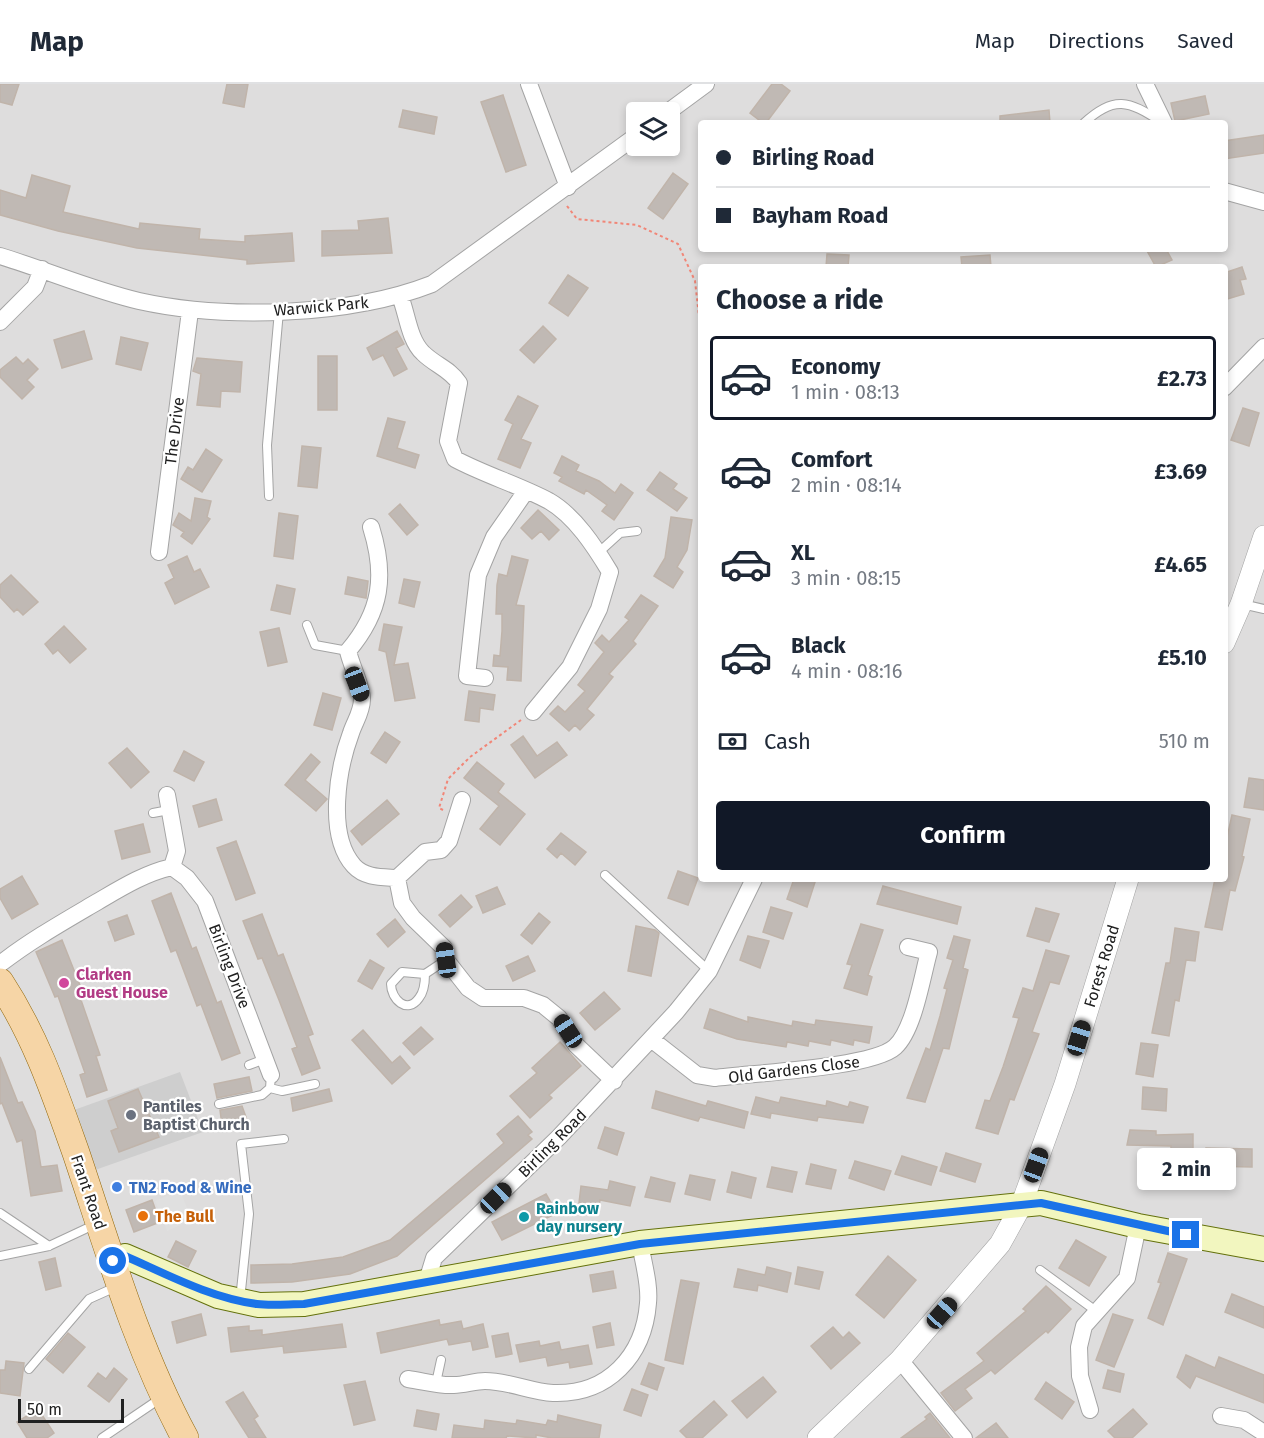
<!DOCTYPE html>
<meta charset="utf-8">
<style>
:root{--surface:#fff;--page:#f6f6f7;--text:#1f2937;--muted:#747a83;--line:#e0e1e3;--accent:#111827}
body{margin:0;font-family:"Fira Sans",sans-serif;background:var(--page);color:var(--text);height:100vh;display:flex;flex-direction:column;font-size:22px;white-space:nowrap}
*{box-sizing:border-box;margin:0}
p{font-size:20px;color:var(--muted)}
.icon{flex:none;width:33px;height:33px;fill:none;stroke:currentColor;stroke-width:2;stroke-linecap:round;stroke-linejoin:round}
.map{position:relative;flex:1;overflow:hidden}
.panel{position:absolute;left:698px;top:180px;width:530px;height:618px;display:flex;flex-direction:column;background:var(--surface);border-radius:6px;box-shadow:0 3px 9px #0003}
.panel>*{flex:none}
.hud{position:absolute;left:698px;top:36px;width:530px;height:132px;border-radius:6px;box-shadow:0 3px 9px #0003;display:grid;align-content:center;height:132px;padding:0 18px;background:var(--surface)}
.fabs{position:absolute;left:626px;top:18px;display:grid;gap:12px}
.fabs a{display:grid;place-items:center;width:54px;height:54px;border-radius:6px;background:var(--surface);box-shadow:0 3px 9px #0003;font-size:30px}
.scale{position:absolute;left:18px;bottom:15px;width:106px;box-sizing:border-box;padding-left:6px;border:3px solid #202020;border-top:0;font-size:16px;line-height:21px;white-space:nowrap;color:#202020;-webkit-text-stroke:4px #fff;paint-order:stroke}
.end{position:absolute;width:27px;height:27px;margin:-14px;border:8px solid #1a73e8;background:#fff;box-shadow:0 0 0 3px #fff}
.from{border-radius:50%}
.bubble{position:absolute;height:42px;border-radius:6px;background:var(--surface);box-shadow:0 3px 9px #0003;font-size:20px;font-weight:700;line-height:42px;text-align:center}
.car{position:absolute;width:18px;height:36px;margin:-18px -9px;border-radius:8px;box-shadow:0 0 4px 2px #0007;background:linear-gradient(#222 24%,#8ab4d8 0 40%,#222 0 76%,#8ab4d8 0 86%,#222 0)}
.hud b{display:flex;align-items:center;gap:21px;height:57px;font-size:22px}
.hud b+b{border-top:2px solid var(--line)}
.hud i{width:15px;height:15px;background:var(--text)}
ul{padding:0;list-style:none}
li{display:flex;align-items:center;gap:18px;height:84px;margin:0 12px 9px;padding:0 6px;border:3px solid transparent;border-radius:6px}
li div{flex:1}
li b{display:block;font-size:22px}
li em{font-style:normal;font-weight:700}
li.active{border-color:var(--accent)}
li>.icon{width:54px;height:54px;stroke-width:1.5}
h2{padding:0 18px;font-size:27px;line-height:72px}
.pay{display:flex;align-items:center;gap:15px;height:66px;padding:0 18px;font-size:22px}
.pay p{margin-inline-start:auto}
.action{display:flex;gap:12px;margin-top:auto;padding:12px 18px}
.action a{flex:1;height:69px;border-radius:6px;background:var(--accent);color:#fff;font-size:24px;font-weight:700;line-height:69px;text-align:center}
header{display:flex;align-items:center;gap:36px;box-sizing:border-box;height:84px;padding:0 30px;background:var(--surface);border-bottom:2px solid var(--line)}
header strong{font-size:28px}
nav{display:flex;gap:33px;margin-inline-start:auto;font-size:21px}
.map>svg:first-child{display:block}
</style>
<header>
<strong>Map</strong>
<nav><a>Map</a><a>Directions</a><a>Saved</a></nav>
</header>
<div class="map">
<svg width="1264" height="1354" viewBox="0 0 1264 1354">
<rect width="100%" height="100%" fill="#f0ede7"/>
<!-- residential -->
<path fill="#dedddd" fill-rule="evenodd" d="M0,0H1264V1354H0ZM636,28H669V62H636ZM700,39H1224V165H700ZM700,183H1224V795H700Z"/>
<!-- religious -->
<path fill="#cecece" d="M180,988L203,1048L95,1086L74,1026Z"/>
<!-- parking -->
<path fill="#e0e0e0" d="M180,1106L192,1136L167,1147L155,1117Z"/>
<!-- building -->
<path fill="#c0b9b4" stroke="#c0b4aa" stroke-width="1.5" d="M0,0H19L12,21L0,18Z
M227,0H248L244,23L223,19Z
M772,0H781L790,7L766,39H763L750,29Z
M503,11L526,81L506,88L481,18Z
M1205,12L1209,30L1175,37L1171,19Z
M403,26L437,33L434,50L399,43Z
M1049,26L1050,39H1000V32Z
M1264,51V69L1224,75V57Z
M673,89L688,100L663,135L648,124Z
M32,91L70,102L63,128L139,145L140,139L200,145L199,155L245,158V152L292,149L294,177L247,180V176L137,164L58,147L0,131V106L26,114Z
M388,134L392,169L322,172V147L359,146L358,137Z
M1146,165H1166L1172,176L1156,183Z
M827,170L849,171L848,183H826Z
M990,171L991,183H962L961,173Z
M1242,183L1246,195L1240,196L1244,210L1224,216V189Z
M568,191L588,204L568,232L549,219Z
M543,242L556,255L534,279L520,266Z
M84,247L92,275L62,284L54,256Z
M397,247L404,260L396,264L407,285L394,292L383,271L373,276L367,264Z
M121,253L148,259L141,286L116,280Z
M318,272H337V326H318Z
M16,273L23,280L28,275L38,285L27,296L34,303L22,315L0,293V286Z
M197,274L242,278L240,308L221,307L220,323L197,321L201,290L193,287Z
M518,312L538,322L521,355L531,359L520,384L498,375L513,340L505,336Z
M1243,324L1259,329L1249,362L1231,356Z
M388,334L405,338L397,364L419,371L415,384L377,372Z
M302,362L321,364L317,404L298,402Z
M206,365L222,376L202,408L181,395L188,383L193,386Z
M562,372L579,381L576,387L599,397L615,409L621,400L633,409L614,436L602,427L607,421L586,406L584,410L559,397L562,393L554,389Z
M660,388L677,400L673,405L687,414L677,427L647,406Z
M195,414L211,417L207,433L210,435L192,460L181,452L184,448L173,441L179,429L191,437Z
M400,420L418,441L407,451L389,430Z
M538,426L559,446L549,456L541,447L532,455L521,444Z
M279,429L298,432L293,475L274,472Z
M671,433L692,436L687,466L677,483L683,488L673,504L654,492L665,474Z
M187,472L194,488L200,485L209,503L175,520L165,499L174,494L168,481Z
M512,472L528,476L516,521L524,522L521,597L507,596L508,583L493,582L494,571L500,572L502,547V530H496L497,501L499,490L507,492Z
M11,491L38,518L23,531L17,525L14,528L0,513V501Z
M348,493L368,497L366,514L345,510Z
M404,495L420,498L414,523L399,519Z
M277,501L295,505L290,530L271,526Z
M641,511L658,522L633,557L636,560L609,590L613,593L587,625L594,631L580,646L575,641L569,647L550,630L558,622L565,628L585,607L578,601L604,568L595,559L602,551L609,558L629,536L625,533Z
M384,540L402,543L394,581L408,579L415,614L395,617L386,568L379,566Z
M64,542L86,565L70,579L58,566L53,570L45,560Z
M279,544L287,578L268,582L260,548Z
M469,607L495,611L493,626L480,624L479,638L465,636Z
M323,609L341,614L332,646L314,641Z
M385,648L400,658L386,679L371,669Z
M523,652L537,672L557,658L567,671L535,694L511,661Z
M127,664L149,688L131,704L109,679Z
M184,667L204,678L194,697L174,687Z
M311,670L320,678L305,696L327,715L316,727L285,701Z
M477,678L504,700L498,708L525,730L500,761L480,745L499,722L464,694Z
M1249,694L1264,696V726L1244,723Z
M216,715L222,736L199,743L193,722Z
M387,716L399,730L362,761L351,747Z
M1232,731L1250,735L1242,772L1244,773L1235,807L1230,806L1222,846L1205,843L1215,795H1224V767Z
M143,740L150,768L122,775L115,747Z
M561,749L586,768L575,781L561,769L557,774L547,765Z
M236,757L255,809L236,816L217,764Z
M678,787L698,794L688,821L668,814Z
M22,792L38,820L12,835L0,814V805Z
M794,795H816L807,823L787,815Z
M883,802L961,823L957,840L877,820Z
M497,803L505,820L483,829L476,812Z
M171,809L192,865L196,863L217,919L221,917L240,969L222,976L201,920L197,922L176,866L171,868L152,817Z
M461,811L472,823L450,843L439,831Z
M771,823L792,829L783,855L763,848Z
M1036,824L1059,830L1049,858L1027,852Z
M539,829L550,838L532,860L521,851Z
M262,830L278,872L283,870L313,950L308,952L320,984L302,991L292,965L297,963L279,916L262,874L258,875L243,837Z
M127,831L134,850L115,857L108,838Z
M395,835L405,848L388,863L377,850Z
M861,840L883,846L868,891L872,893L867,911L844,904L852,881L847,880Z
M636,842L655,846L659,849L651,892L628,887Z
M1175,844L1199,848L1195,877L1186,876L1179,917L1175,916L1169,952L1152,949L1166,879H1170Z
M748,852L769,857L760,884L740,876Z
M954,852L970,856L963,884L968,886L949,965L943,964L925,1018L907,1014L926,964L930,966L940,932L947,905L944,904L953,876L947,874Z
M62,856L85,914L81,916L100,971L96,972L107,1006L87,1013L80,991L85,989L71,949L58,912L55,913L36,868Z
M1046,866L1069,872L1059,900L1050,898L1032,948L1039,950L1014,1016L1010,1015L998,1050L976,1044L985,1016L990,1017L1003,983L1019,934L1013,933L1023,904L1033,907Z
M528,872L535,887L513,897L506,882Z
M370,876L384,884L372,905L358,897Z
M604,908L620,925L595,946L580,929Z
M710,925L748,938V933L792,942L793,937L815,941L816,936L872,943L869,959L854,956L853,961L831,956L830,961L809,957L808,962L787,958L786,963L737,955L704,944Z
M421,943L433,955L414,971L403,959Z
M363,946L392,979L400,972L410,984L392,1000L352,956Z
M560,958L581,982L549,1011L552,1014L530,1034L510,1012L537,989L532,984Z
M1141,959L1158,961L1153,993L1136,990Z
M0,973L18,1019L22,1018L35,1047L41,1083L57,1081L62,1107L31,1112L22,1056L17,1058L2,1019L0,1020Z
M249,993L252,1007L217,1014L214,1000Z
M1143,1003L1167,1005L1166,1027L1142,1025Z
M138,1005L159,1053L119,1068L111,1047L118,1044L108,1017Z
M329,1005L332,1017L293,1027L291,1014Z
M656,1007L706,1022L708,1017L748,1028L744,1044L700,1033L698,1037L652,1024Z
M756,1013L779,1019L781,1013L826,1022L827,1017L848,1023L850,1018L868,1023L863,1039L818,1033L817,1037L771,1029L770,1034L751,1030Z
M242,1022L247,1036L222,1041L220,1026Z
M518,1032L532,1048L528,1051L532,1055L397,1172L350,1190L292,1198L251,1199V1181L292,1180L343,1173L390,1156L504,1059L497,1050Z
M605,1043L624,1049L617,1071L598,1064Z
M1130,1046L1156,1047V1051L1193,1050V1072H1171V1062L1127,1061Z
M1206,1064L1252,1065V1083L1206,1082Z
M946,1069L981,1080L975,1098L940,1087Z
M902,1072L937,1083L931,1101L895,1090Z
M855,1077L891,1087L884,1106L849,1094Z
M811,1080L836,1086L831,1105L806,1100Z
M772,1083L797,1088L792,1108L767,1103Z
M732,1088L756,1094L751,1114L727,1108Z
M690,1091L715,1096L710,1116L685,1110Z
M651,1093L675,1099L670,1118L645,1113Z
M610,1097L635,1103L630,1122L600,1116L599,1122L579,1119L581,1102L608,1106Z
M546,1110L557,1129L502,1156L492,1138Z
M152,1116L160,1138L134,1148L126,1126Z
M1076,1156L1106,1173L1089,1202L1059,1184Z
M176,1157L196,1167L188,1183L168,1173Z
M1168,1169L1187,1175L1163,1241L1148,1234L1161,1199L1158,1198Z
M888,1172L916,1196L884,1234L856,1211Z
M55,1174L61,1202L46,1206L39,1178Z
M767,1183L791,1189L787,1208L758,1201L757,1207L734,1203L738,1185L765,1191Z
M798,1183L823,1188L819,1205L795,1200Z
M613,1187L616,1204L593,1208L590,1191Z
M681,1196L699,1199L683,1280L665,1276Z
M1046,1202L1071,1225L1048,1249L1046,1247L995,1290L991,1286L965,1305L972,1314L955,1327L941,1309L984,1277L977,1269L1026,1227L1023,1225Z
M1232,1210L1264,1223V1244L1225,1228Z
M201,1230L206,1251L177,1259L172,1238Z
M1113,1230L1133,1236L1114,1283L1096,1276Z
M439,1236L440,1241L461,1237L463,1245L483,1240L488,1263L473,1266L471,1257L449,1261L447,1255L381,1269L377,1249Z
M610,1239L614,1261L597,1264L593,1243Z
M342,1240L346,1263L284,1269L283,1262L231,1268L228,1244L249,1242V1247L262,1246V1251Z
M833,1243L843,1254L849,1248L860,1259L831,1285L811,1262Z
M68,1249L85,1263L63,1289L46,1275Z
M508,1249L512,1270L496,1273L492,1252Z
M539,1257L540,1262L559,1258L561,1266L588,1261L592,1280L570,1284L569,1278L548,1282L546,1273L520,1278L516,1261Z
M1186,1271L1215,1284L1219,1273L1264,1291V1319L1196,1292L1190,1304L1177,1293Z
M6,1277L24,1279L20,1312L0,1309V1286H5Z
M649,1279L664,1284L657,1306L641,1300Z
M114,1284L127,1295L109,1318L88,1302L98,1289L106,1295Z
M1108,1286L1124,1290L1120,1308L1103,1304Z
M763,1293L776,1308L747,1334L732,1317Z
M365,1297L375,1336L354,1341L344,1301Z
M1046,1298L1074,1318L1062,1335L1035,1315Z
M632,1305L648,1311L641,1332L624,1326Z
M243,1308L258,1332L254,1335L266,1354H249L226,1318Z
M714,1317L727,1331L702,1354H687L680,1347Z
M38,1325L54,1349L47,1354H27L17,1338Z
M1133,1325L1147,1340L1132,1354H1115L1108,1347Z
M417,1326L439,1330L436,1346L414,1342Z
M930,1329L950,1354H901L927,1335L925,1333Z
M558,1331L601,1341L599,1354H552L536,1351V1354L507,1352L506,1354H452L454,1341L484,1345L485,1336L516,1340L517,1336L546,1341L548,1336L557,1338Z
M996,1339L1008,1354H976Z"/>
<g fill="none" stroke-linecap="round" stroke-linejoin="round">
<defs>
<path id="service" d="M1084,39C1114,11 1129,17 1160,37
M269,412L267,361L279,227
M598,469L620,449L637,447
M1242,520L1264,525
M307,541L315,561L348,567
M153,729L169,726
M605,791L709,887
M425,890C425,898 424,908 419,914C407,931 391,915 391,900L402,888L425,890L446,876
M249,981L265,975
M270,1004L282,1007L315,1000
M219,1020L262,1011L270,1004L271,991
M0,1129L49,1162
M0,1172L49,1162L96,1140
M1040,1186L1096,1227
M240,1216L249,1130L241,1060L284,1055
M29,1285L89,1215L118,1202
M436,1299L441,1276
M102,1354L161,1314"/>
<path id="minor" d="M529,0L568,103
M1145,0L1164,39
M668,28L706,0
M1224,107L1264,118
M0,172C46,186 92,206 139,217C225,236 350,232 432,200L636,52
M400,212C407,229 409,256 423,269C435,281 450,285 459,299L448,357L455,375C485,391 519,401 549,417C575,432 595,463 610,488L599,525L570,583L533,628
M0,238L35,203L42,185
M1224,304L1264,263
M371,443C386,491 382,527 348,567C351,581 362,602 362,615C362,628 355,637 351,649C338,684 326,751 354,782C365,794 382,793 397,794L402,819L413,834L444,864L446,876L468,904L483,914H524L543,921L559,934L576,961L614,997
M159,468L190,227
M485,594L467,592L478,491L494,453L526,407
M167,711L177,767L172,783
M397,794L425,768L441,766L449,757L462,716
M0,880C31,856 63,838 97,818C121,804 145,789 172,783L187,794L205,817L271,991
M651,955L697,991L715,994C751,989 872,984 895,963C914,946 922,893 929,868L908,863
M427,1197L434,1174L559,1053L676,928L709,887L754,795
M900,1276L964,1354
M408,1295C423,1297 439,1302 454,1301C464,1301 475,1297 485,1297C509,1297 531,1308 553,1309C608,1311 644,1272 648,1219C650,1200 643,1178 640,1159
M1090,1326L1080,1292L1079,1263L1084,1242L1127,1194L1138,1142
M1221,1332L1244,1336L1264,1349"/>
<path id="tertiary" d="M1224,559L1241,520L1264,452
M818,1354L900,1276L1000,1160L1021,1122L1065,1000L1128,795"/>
<path id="secondary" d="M113,1177L125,1172L218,1212L259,1221L304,1220L640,1159L1041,1119L1138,1142L1264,1165"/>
<path id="primary" d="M0,898C36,953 54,1007 76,1069C108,1164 137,1265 185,1354"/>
</defs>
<!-- service casing -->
<use href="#service" stroke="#a4a4a4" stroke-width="10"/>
<!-- minor casing -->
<use href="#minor" stroke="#a4a4a4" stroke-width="18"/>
<!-- tertiary casing -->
<use href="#tertiary" stroke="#a4a4a4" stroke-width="22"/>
<!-- secondary casing -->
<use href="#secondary" stroke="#64710c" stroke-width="26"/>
<!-- primary casing -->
<use href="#primary" stroke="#91670a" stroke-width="28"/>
<!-- path -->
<path stroke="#f18677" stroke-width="2" stroke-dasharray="3 3" stroke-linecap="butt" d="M567,122L577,135L637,141L678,160L695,197L700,241
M443,726L439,724L448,695L470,673L521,636"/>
<!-- service -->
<use href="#service" stroke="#fff" stroke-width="8"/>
<!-- minor -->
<use href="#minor" stroke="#fff" stroke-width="16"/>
<!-- tertiary -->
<use href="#tertiary" stroke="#fff" stroke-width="21"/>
<!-- secondary -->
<use href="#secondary" stroke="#f2f6bf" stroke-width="24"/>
<!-- primary -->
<use href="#primary" stroke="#f6d5a6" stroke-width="27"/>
</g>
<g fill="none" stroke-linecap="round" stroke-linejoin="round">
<!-- route -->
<path stroke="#1a73e8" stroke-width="8" d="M113,1177L125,1172C168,1191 211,1214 257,1220C272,1222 289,1220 304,1220L640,1160L1041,1119L1186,1151"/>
</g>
<!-- markers -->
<circle fill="#d1479c" stroke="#fff" stroke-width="2" cx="64" cy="899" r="6"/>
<circle fill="#6b7280" stroke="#fff" stroke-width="2" cx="131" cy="1031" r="6"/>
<circle fill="#3f7fe0" stroke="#fff" stroke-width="2" cx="117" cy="1103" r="6"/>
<circle fill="#e8710a" stroke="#fff" stroke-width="2" cx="143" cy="1132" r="6"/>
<circle fill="#0f9aa8" stroke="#fff" stroke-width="2" cx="524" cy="1133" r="6"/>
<g text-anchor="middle" stroke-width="4.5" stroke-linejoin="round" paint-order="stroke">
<!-- street labels -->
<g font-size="16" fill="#202020" stroke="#fff">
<text transform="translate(321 222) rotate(-5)" y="6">Warwick Park</text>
<text transform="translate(174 347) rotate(-83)" y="6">The Drive</text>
<text transform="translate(230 882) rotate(69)" y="6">Birling Drive</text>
<text transform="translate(1101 882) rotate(-73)" y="6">Forest Road</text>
<text transform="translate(794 985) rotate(-7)" y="6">Old Gardens Close</text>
<text transform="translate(552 1059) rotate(-45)" y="6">Birling Road</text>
<text transform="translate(89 1108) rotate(71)" y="6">Frant Road</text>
</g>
<!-- hotel labels -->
<g font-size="16" font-weight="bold" fill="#b23c85" stroke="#fff" text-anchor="start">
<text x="76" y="896">Clarken<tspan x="76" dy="18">Guest House</tspan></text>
</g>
<!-- worship labels -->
<g font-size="16" font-weight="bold" fill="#5b616d" stroke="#fff" text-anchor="start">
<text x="143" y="1028">Pantiles<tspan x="143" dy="18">Baptist Church</tspan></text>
</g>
<!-- shop labels -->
<g font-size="16" font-weight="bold" fill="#366cbe" stroke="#fff" text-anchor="start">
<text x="129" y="1109">TN2 Food &amp; Wine</text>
</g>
<!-- culture labels -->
<g font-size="16" font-weight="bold" fill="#0d838f" stroke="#fff" text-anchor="start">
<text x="536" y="1130">Rainbow<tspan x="536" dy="18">day nursery</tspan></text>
</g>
<!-- food labels -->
<g font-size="16" font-weight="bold" fill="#c56008" stroke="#fff" text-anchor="start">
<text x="155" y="1138">The Bull</text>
</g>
</g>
</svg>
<div class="fabs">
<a><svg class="icon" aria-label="layers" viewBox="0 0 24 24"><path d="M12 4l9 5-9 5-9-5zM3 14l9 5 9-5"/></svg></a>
</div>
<div class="scale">50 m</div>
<i class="end from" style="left:113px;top:1177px"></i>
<i class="end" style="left:1186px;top:1151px"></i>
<div class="bubble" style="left:1137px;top:1064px;width:99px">2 min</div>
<i class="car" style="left:357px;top:600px;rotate:159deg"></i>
<i class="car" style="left:446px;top:876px;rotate:352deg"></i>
<i class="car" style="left:568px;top:947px;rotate:327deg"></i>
<i class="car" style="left:1079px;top:954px;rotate:17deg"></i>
<i class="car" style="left:1036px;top:1081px;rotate:20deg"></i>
<i class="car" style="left:496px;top:1114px;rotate:46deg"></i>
<i class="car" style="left:942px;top:1229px;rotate:42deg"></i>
<div class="hud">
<b><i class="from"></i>Birling Road</b>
<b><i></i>Bayham Road</b>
</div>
<section class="panel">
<h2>Choose a ride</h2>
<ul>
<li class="active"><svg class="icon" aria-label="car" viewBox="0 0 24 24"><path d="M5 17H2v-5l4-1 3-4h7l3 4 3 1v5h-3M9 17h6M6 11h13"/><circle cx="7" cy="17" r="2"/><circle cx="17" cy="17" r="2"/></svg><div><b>Economy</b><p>1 min · 08:13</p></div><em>£2.73</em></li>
<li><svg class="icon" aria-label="car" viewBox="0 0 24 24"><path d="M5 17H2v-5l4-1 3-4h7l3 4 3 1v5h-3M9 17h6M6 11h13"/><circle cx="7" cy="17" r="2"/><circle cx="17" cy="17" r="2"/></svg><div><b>Comfort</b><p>2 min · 08:14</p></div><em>£3.69</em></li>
<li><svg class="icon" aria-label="car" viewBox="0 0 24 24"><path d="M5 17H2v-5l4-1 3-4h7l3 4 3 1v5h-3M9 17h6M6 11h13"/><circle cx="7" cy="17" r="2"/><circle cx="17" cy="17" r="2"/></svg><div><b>XL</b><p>3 min · 08:15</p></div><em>£4.65</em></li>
<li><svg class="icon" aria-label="car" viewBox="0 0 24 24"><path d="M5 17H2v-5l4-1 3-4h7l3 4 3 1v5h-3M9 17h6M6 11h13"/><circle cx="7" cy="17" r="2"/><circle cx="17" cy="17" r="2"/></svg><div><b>Black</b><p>4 min · 08:16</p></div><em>£5.10</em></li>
</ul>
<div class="pay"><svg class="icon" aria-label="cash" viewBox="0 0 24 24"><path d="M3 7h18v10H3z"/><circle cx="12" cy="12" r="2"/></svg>Cash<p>510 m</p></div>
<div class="action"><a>Confirm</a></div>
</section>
</div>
